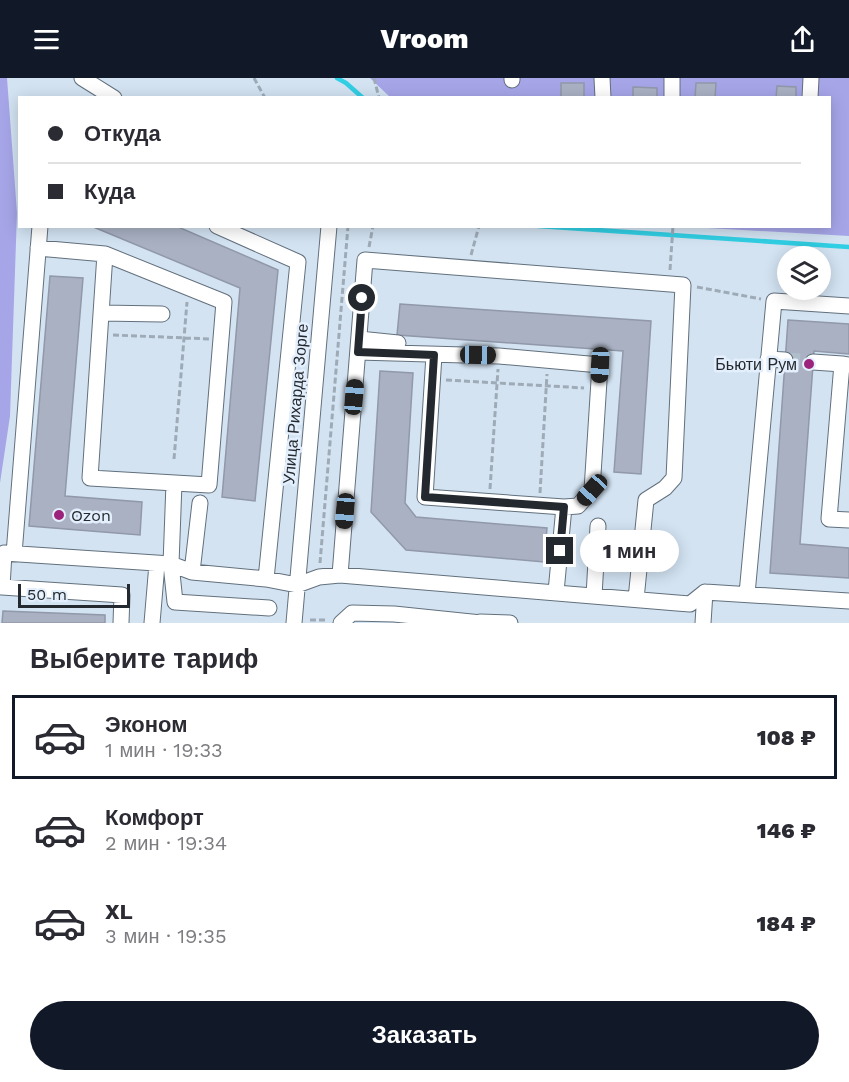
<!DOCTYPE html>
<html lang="ru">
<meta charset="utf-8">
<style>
:root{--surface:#fff;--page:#f7f7f7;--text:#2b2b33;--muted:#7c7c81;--line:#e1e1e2;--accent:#111827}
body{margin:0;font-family:"Work Sans",sans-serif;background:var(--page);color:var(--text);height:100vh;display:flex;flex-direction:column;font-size:22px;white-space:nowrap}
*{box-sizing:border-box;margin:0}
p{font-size:20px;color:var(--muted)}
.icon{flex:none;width:33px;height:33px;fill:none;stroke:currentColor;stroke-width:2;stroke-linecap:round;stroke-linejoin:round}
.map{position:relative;height:545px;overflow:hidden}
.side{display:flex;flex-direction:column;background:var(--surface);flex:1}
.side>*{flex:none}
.hud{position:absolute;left:18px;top:18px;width:813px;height:132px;border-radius:0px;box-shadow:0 3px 15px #0003;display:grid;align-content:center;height:132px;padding:0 30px;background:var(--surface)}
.controls{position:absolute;left:777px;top:168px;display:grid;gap:12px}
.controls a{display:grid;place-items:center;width:54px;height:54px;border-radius:50%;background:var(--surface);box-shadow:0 3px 15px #0003;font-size:30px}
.scale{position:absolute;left:18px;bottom:15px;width:112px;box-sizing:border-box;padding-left:6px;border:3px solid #24292f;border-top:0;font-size:16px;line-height:21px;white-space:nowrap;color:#24292f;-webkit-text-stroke:4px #e3effc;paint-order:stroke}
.end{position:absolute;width:27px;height:27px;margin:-14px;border:8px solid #24292f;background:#fff;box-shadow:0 0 0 3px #fff}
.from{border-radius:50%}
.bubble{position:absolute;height:42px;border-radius:21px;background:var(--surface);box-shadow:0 3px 15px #0003;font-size:20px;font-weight:800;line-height:42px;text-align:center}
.car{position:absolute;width:18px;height:36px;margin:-18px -9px;border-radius:8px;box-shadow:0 0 4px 2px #0007;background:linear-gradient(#222 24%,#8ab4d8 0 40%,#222 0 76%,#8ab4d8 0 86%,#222 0)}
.hud b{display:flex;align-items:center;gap:21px;height:57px;font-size:22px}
.hud b+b{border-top:2px solid var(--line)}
.hud i{width:15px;height:15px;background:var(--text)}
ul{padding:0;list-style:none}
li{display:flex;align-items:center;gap:18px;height:84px;margin:0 12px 9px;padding:0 18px;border:3px solid transparent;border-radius:0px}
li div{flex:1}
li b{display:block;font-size:22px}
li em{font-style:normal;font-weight:800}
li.active{border-color:var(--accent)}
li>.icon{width:54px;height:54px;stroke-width:1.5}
h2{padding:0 30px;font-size:27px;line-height:72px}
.button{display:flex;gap:12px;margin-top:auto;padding:12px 30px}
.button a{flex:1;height:69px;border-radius:36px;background:var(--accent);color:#fff;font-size:24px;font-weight:800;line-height:69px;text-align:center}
header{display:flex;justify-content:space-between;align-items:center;height:78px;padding:0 30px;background:var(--accent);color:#fff;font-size:27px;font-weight:800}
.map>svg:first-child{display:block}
</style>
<header><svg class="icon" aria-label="menu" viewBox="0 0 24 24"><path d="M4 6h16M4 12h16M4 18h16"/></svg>Vroom<svg class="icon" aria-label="share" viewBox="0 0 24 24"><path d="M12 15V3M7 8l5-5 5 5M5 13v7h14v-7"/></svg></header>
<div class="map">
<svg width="849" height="545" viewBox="0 0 849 545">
<rect width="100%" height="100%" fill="#d3e3f2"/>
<!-- green -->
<path fill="#a6a5e8" d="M0,0H7L17,135L10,338L0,405Z
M370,0H849V158L689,149L830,148V20H391Z"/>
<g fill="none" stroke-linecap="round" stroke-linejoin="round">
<!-- stream -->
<path stroke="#31cfe4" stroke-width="4.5" d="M337,0L346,5L363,20
M538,148L849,169"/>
</g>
<!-- building -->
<path fill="#a9b1c3" stroke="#9098a9" stroke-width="1.5" d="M561,5H584V20H561Z
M696,5H716L715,20H695Z
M777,8L796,9V20H776Z
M633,9L657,10V20H633Z
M91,148H176L278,192L255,423L222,419L240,210Z
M50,198L83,200L65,418L142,424L140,457L29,448Z
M400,226L651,243L641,396L614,394L623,273L397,257Z
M788,242L849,246V276L814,273L800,466L849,470V500L770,495Z
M380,293L413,295L405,425L416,439L547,450L544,484L406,472L371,434Z
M3,533L105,537V545H2Z"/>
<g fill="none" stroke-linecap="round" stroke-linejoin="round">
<!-- minor-tunnel -->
<path stroke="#b0becb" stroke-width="15" stroke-dasharray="15 8" stroke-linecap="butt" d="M785,282L813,284"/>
<defs>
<path id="minor" d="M82,0L114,20
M512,0V2
M602,0L603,20
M672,0V20
M810,20L811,0
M217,148L298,184L266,501
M38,170L105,176L224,224L209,407L90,400L105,176
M101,235L162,236
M359,261L398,265
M358,274L499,278L600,287L592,412L578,428L564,429L556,514
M434,277L425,419L564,429
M768,281L785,282
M813,284L842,286
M849,287L842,286L829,441L849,442
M174,405L171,486L175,524L269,530
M14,476L40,148
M192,494L200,425
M340,497L365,182L683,207L674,400L665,410L646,422L636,521
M747,516L774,223L849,228
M594,518L598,448
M480,544L510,545
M121,545L122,517L2,509L4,475L171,486L192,494L266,501L297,507L319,499L340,497L677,525L690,526L705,514L849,523
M152,545L157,486
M294,545L329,148
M341,545L352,535L394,536L481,545
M703,545L705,514"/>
</defs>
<!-- minor casing -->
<use href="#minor" stroke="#62707d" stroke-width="17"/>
<!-- path -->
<path stroke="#9eabb7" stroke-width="3" stroke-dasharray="6 3" stroke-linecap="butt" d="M254,0L265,20
M374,0L379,20
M369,169L373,148
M471,177L479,148
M670,192L673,148
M697,209L761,221
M113,257L209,261
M446,302L584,310
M174,381L187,224
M490,411L498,291
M540,415L547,296
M320,485L348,148
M310,542H327"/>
<!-- minor -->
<use href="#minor" stroke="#fff" stroke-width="15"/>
</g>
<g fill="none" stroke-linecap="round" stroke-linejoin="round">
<!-- route -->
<path stroke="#24292f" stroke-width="8" d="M362,220L358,274L434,277L425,419L564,429L560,473"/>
</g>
<!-- markers -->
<g fill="#9c237c" stroke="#e3effc" stroke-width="2">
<circle cx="809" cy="286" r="6"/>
<circle cx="59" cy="437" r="6"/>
</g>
<g text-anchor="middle" stroke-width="5" stroke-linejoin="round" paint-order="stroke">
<!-- poi labels -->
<g font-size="16" fill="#24292f" stroke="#e3effc" text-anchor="end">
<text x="797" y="292">Бьюти Рум</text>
<text x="71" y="443" text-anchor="start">Ozon</text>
</g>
<!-- street labels -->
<g font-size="16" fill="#24292f" stroke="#e3effc">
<text transform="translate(295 326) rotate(-85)" y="6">Улица Рихарда Зорге</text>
</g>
</g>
</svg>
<div class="controls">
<a><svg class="icon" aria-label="layers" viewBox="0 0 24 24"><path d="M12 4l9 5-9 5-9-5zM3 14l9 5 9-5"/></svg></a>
</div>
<div class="scale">50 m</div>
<i class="end from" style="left:362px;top:220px"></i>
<i class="end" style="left:560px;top:473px"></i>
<div class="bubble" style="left:580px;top:452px;width:99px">1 мин</div>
<i class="car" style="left:478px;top:277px;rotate:91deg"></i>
<i class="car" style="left:600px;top:287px;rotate:183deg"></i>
<i class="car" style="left:354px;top:319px;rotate:5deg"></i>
<i class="car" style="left:592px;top:412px;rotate:222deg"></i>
<i class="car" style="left:345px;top:433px;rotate:185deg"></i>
<div class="hud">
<b><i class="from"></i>Откуда</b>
<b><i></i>Куда</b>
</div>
</div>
<section class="side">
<h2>Выберите тариф</h2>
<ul>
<li class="active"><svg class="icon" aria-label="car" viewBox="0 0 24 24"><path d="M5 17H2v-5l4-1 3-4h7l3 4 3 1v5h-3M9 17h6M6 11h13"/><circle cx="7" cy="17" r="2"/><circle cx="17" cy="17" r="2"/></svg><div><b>Эконом</b><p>1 мин · 19:33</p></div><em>108 ₽</em></li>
<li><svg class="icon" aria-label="car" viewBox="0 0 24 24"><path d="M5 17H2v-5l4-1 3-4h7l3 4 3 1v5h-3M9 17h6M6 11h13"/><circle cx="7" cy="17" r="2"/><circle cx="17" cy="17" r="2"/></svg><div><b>Комфорт</b><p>2 мин · 19:34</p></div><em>146 ₽</em></li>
<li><svg class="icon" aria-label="car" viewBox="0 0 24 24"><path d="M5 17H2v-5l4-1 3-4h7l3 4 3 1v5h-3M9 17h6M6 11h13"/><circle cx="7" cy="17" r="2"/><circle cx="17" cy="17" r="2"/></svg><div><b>XL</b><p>3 мин · 19:35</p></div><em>184 ₽</em></li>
</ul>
<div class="button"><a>Заказать</a></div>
</section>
